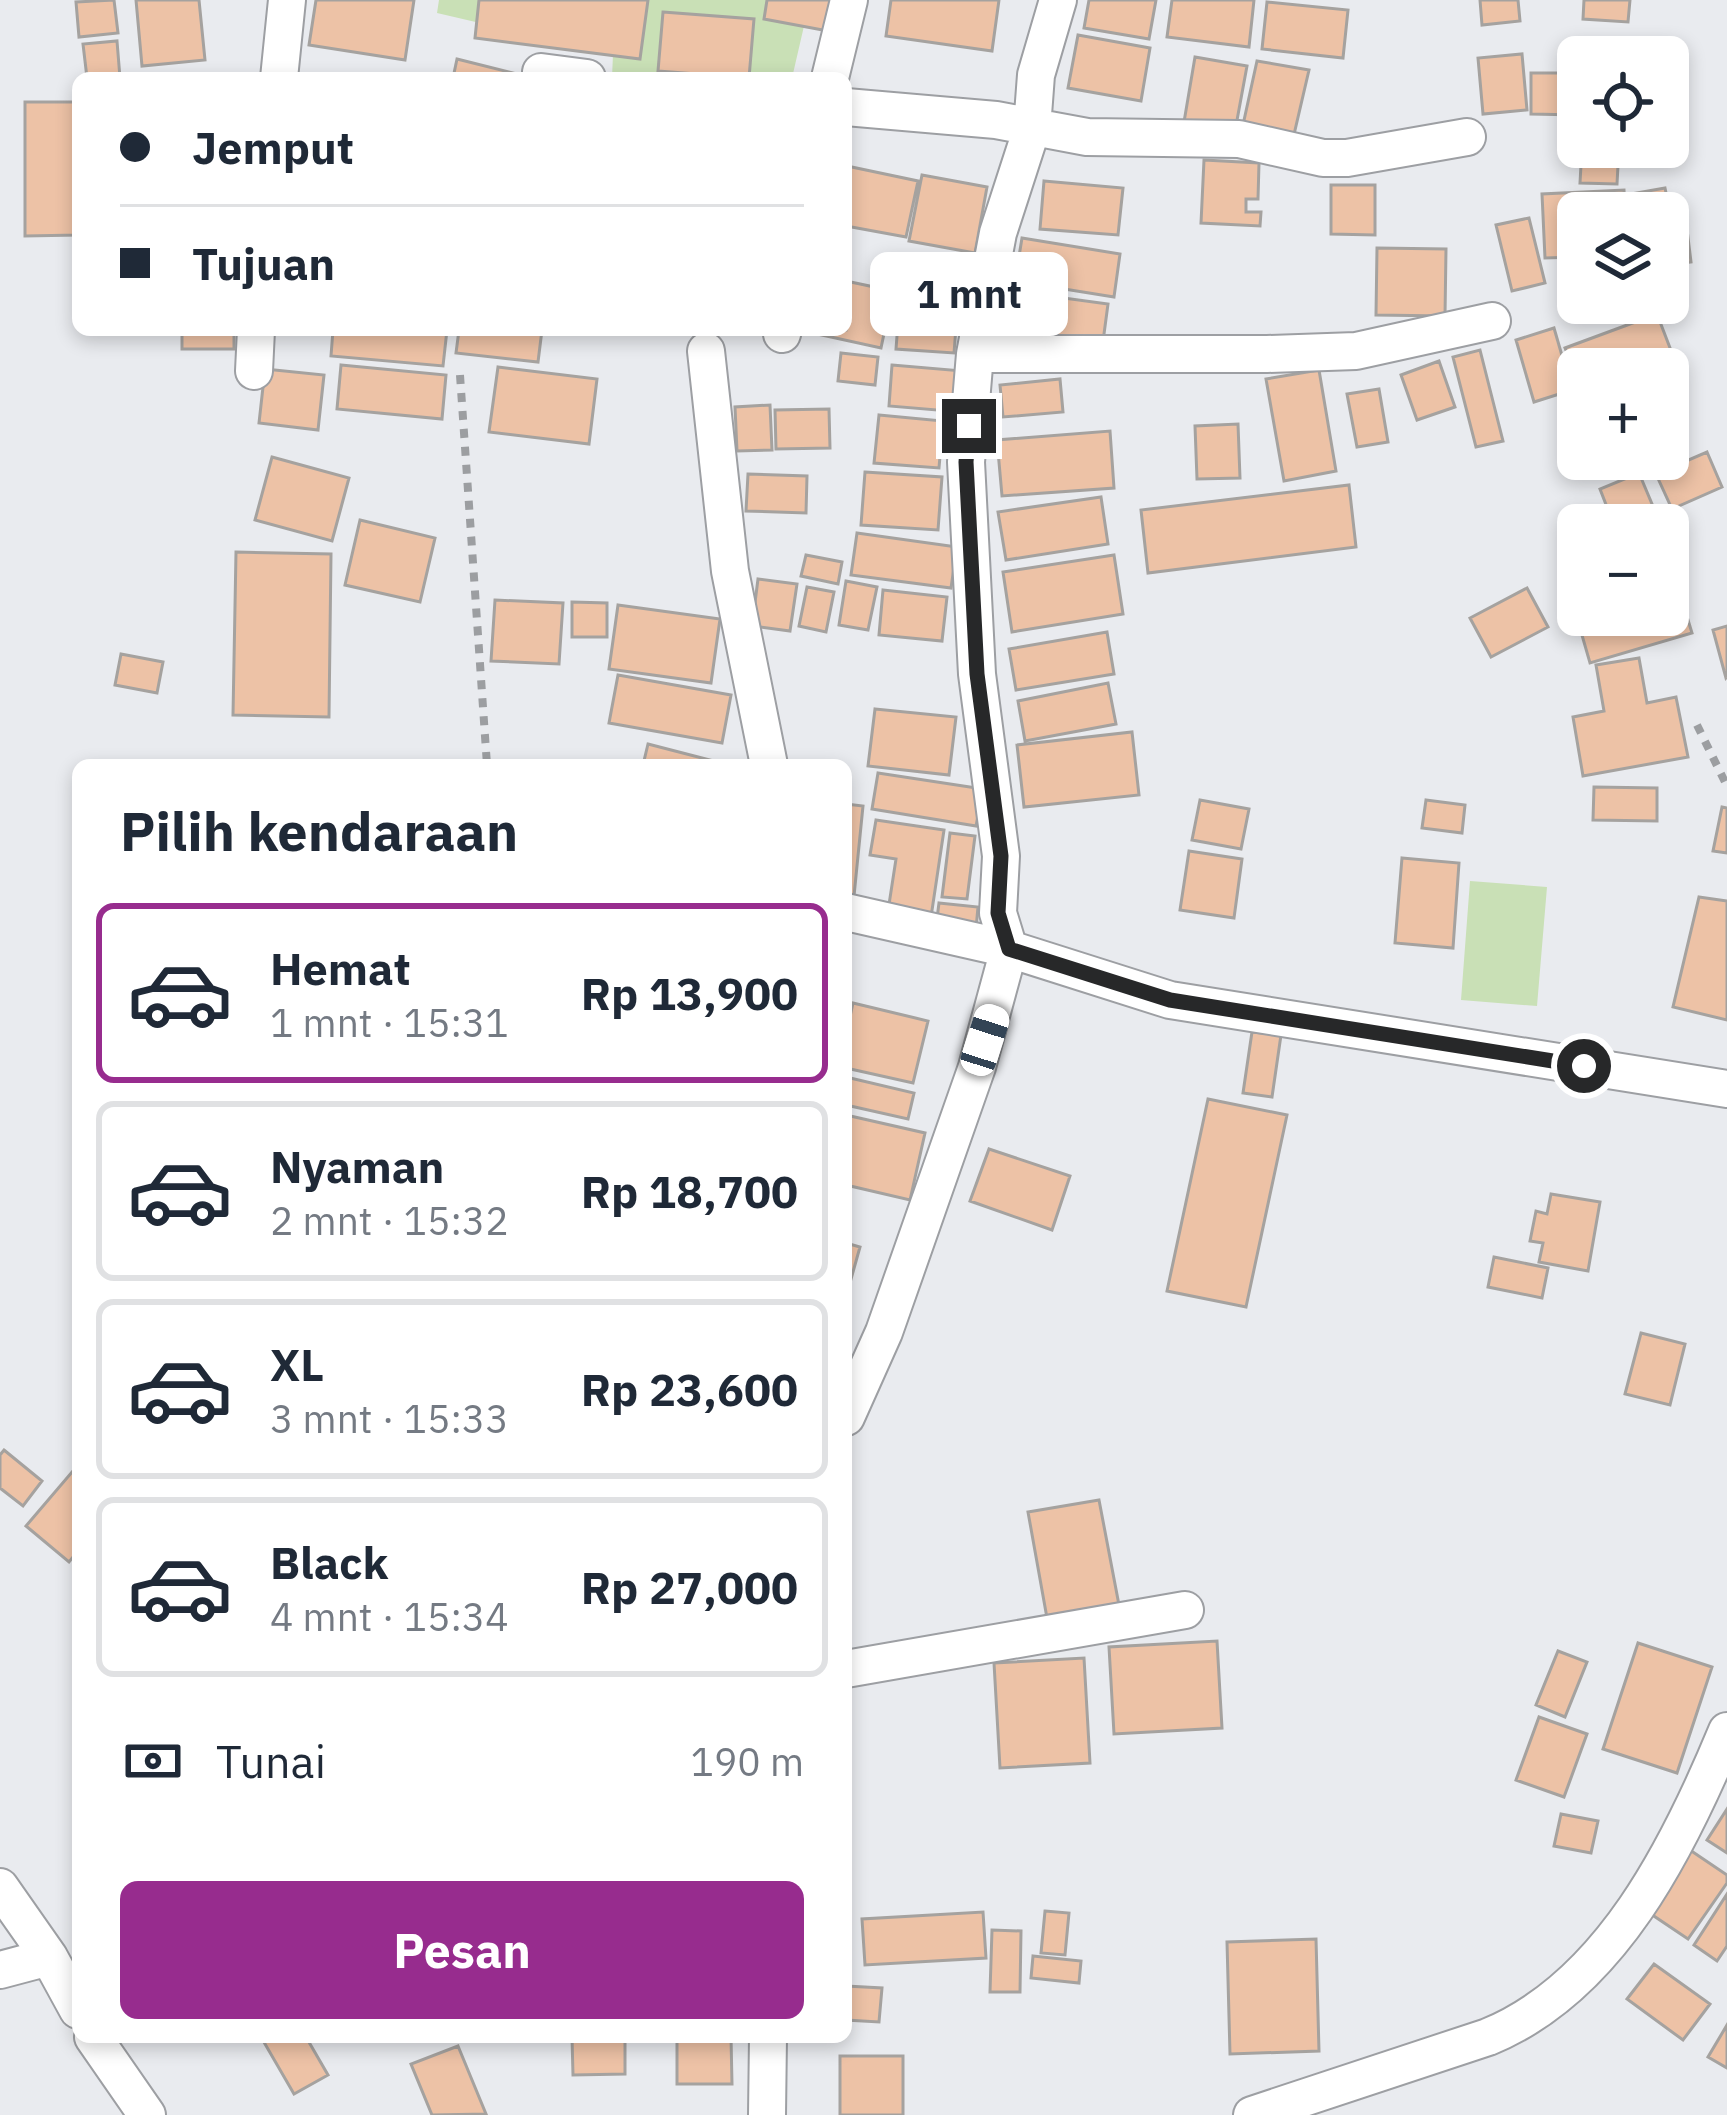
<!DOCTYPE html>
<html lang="id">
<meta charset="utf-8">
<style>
:root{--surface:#fff;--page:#f2f2f3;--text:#1f2937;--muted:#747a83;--line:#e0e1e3;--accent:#972c8e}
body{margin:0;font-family:"IBM Plex Sans",sans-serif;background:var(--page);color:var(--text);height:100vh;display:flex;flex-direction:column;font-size:45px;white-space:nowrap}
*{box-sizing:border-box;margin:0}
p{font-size:39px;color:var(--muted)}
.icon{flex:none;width:66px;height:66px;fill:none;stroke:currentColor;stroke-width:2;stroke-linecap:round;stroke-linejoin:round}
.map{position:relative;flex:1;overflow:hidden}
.drawer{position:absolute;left:72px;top:759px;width:780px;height:1284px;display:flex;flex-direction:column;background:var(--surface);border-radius:18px;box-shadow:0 6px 18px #0003}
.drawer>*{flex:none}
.top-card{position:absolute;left:72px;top:72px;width:780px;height:264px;border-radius:18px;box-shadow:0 6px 18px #0003;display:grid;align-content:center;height:264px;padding:0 48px;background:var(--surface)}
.buttons{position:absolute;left:1557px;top:36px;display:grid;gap:24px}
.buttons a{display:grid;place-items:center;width:132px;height:132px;border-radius:18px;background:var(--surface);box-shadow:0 6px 18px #0003;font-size:60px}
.end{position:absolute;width:54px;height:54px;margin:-27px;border:15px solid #272829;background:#fff;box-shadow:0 0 0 6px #fff}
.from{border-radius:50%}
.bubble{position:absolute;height:84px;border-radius:18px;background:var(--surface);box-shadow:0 6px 18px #0003;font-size:39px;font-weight:700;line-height:84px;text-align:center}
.car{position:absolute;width:36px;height:72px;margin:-36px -18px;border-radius:15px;box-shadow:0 0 9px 3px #0007;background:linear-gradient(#fff 24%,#345 0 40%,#fff 0 76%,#345 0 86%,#fff 0)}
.top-card b{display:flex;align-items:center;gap:42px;height:114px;font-size:45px}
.top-card b+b{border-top:3px solid var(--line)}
.top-card i{width:30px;height:30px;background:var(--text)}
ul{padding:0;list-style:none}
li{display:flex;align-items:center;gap:36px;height:180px;margin:0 24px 18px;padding:0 24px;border:6px solid var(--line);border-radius:18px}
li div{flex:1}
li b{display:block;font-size:45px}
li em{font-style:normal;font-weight:700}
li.selected{border-color:var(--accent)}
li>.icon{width:108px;height:108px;stroke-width:1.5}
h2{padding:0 48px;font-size:54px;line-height:144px}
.pay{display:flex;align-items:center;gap:30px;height:132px;padding:0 48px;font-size:45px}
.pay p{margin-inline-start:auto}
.cta{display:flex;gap:24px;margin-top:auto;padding:24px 48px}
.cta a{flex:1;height:138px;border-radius:18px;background:var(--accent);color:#fff;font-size:48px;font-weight:700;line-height:138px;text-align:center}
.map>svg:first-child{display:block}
</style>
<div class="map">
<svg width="1727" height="2115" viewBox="0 0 1727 2115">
<rect width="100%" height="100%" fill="#e9ebef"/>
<!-- green -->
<path fill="#c9e0b6" d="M439,0H810L792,78H612L613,54L437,13Z
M1470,881L1547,887L1537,1006L1461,1000Z"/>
<!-- building -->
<path fill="#edc2a6" stroke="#a5a29f" stroke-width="3" d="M114,0L118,33L79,37L76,2Z
M136,0H199L205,60L142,66Z
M316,0H414L405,60L309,45Z
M479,0H648L640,59L475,38Z
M767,0H834L828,31L764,19Z
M891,0H999L992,51L886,36Z
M1089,0H1156L1149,39L1084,28Z
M1172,0H1254L1249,47L1167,37Z
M1480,0H1518L1520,21L1482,25Z
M1584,0H1630L1628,22L1583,19Z
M1267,2L1348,10L1343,58L1262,49Z
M663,12L754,19L749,78L658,71Z
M1078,35L1150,48L1141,101L1068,88Z
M117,41L120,78H87L83,44Z
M1522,54L1527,110L1483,114L1478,58Z
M1195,57L1247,66L1235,131L1184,122Z
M457,59L533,78H453Z
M1257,61L1309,70L1292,143L1241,134Z
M1531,73H1578V115L1531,114Z
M25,102H78V235L25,236Z
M1582,147H1619L1617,184L1580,183Z
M1204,160L1259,163L1258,199H1246V212H1261L1260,226L1201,223Z
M847,166L918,181L906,237L846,226Z
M922,175L987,187L975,253L909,241Z
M1044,181L1123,188L1118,235L1040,229Z
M1331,185H1375V235L1331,234Z
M1665,188L1669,207L1684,205L1691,262L1668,265V213H1632L1631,194Z
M1624,190L1625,213H1578V257L1545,258L1542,194Z
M1529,218L1545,283L1512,291L1496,225Z
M1022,238L1120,254L1114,297L1015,281Z
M1377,248L1446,249L1445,316L1376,315Z
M846,281L893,291L881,348L799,330H846Z
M1012,291L1108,304L1102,349L1006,336Z
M900,297L958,302L954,353L896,349Z
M1657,314L1680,374L1668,379V369H1578V381L1565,348Z
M1554,328L1572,390L1534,402L1516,340Z
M182,330H234V349H182Z
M333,330H447L443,366L331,356Z
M459,330H542L538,362L456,353Z
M1480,350L1503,441L1476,447L1453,357Z
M841,353L878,357L875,385L838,381Z
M1439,361L1455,407L1417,420L1401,375Z
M341,365L446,375L442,419L337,409Z
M892,365L963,371L960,412L889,406Z
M498,367L597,379L589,444L489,432Z
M265,369L324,375L318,430L259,423Z
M1319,370L1336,471L1284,481L1266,379Z
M1060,379L1063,412L1003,417L1000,385Z
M1379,389L1388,442L1357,447L1347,394Z
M770,405L772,450L737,451L735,407Z
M829,409L830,448L776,449L775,410Z
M879,415L943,421L939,468L874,463Z
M1238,424L1240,478L1197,479L1195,426Z
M1110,431L1114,488L1002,496L997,440Z
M1707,452L1722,487L1672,509L1656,474Z
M272,457L349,478L332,541L255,520Z
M865,472L942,477L938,530L861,525Z
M1639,473L1652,504L1612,520L1600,489Z
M748,474L807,476L806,513L746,511Z
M1349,485L1356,547L1148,573L1141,510Z
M1101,497L1108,544L1006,560L998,512Z
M360,520L435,538L420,602L345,585Z
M857,533L957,547L951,588L851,575Z
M236,552L331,554L329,717L233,715Z
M806,555L842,562L838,584L801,576Z
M1114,555L1123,614L1012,632L1003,572Z
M1674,574L1692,633L1590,663L1573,604L1578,603V615H1668V576Z
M758,579L797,584L790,631L752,626Z
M846,581L877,587L868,630L839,625Z
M807,587L834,592L826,632L799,626Z
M1527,588L1548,627L1491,657L1470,618Z
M883,590L947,597L942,641L879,635Z
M495,600L563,603L559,664L491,661Z
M572,602L607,603V637H572Z
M618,605L720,619L711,683L609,669Z
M1727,626V677L1726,678L1713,630Z
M1107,632L1114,674L1016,690L1009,649Z
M121,654L163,662L157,693L115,685Z
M1639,658L1647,703L1676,697L1688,757L1583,776L1573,717L1604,711L1596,665Z
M618,675L731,695L722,743L609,723Z
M1108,683L1116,724L1025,741L1018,701Z
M875,709L956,717L949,775L868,766Z
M1132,732L1139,795L1024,807L1017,745Z
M648,744L729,765H643Z
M878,773L983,789L976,826L872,809Z
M1594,787L1657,788V821L1593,820Z
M1200,800L1249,809L1241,849L1192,840Z
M1426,800L1465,805L1462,833L1422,828Z
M846,804L863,806L854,896L846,895Z
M1722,807L1727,808V853L1713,851Z
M876,820L944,830L931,917L888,911L896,859L870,855Z
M950,833L975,836L967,899L942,897Z
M1189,851L1242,859L1234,918L1180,910Z
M1402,858L1459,863L1453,948L1395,943Z
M1699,897L1727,901V1020L1673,1007Z
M939,903L978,907L976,929L936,926Z
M853,1003L928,1021L913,1083L846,1068V1035Z
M1252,1032L1281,1035L1272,1097L1243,1093Z
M846,1077L914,1093L908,1119L846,1105Z
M1208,1099L1287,1115L1246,1307L1167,1291Z
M846,1115L925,1133L910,1200L846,1185Z
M989,1149L1070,1176L1052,1230L970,1201Z
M1551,1194L1600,1202L1588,1271L1539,1262L1543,1243L1530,1241L1536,1211L1547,1214Z
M846,1243L860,1247L846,1297Z
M1494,1257L1548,1268L1542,1298L1488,1287Z
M1641,1333L1685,1344L1670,1405L1625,1394Z
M4,1450L42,1481L23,1506L0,1488V1455Z
M78,1465V1551L69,1562L26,1526Z
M1099,1500L1119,1605L1047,1618L1028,1512Z
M1217,1641L1222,1728L1114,1734L1109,1647Z
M1638,1643L1712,1667L1677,1773L1603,1749Z
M1558,1651L1587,1662L1565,1717L1536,1705Z
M1084,1658L1090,1763L1000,1768L994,1663Z
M1539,1717L1587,1734L1564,1797L1516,1780Z
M1727,1809V1853L1707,1840Z
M1561,1814L1598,1821L1591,1853L1554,1846Z
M1684,1846L1727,1875V1883L1688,1939L1642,1908Z
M1727,1894V1946L1717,1961L1694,1945Z
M1045,1911L1069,1913L1065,1955L1041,1953Z
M983,1912L986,1958L865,1965L862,1919Z
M992,1930L1021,1931L1020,1992H990Z
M1316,1939L1319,2051L1230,2054L1227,1942Z
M1033,1956L1081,1961L1079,1983L1031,1978Z
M1654,1964L1710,2004L1683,2040L1627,1999Z
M846,1986L882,1988L879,2022L846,2020Z
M1727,2025V2068L1708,2057Z
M261,2037H306L328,2075L294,2094Z
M572,2037H625V2074L573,2075Z
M677,2037H731L732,2084H677Z
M458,2046L486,2114L432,2115L411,2064Z
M840,2056H903V2115H840Z"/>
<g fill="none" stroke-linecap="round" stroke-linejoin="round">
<defs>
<path id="street" d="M541,72L587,78
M279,78L287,0
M830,78L849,0
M846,107L996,120L1087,137L1239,139L1323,158H1347L1467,137
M782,334L783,330
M706,351L730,571L769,765
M975,354H1267L1356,351L1492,321
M254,371L256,330
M846,912L1009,949L1170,1000L1727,1089
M846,1417L884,1332L977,1067L1009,949L998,913L1001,856L977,674L966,462L975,354L998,233L1032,128L1036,75L1058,0
M846,1669L1185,1610
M0,1887L49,1957L78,2010
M0,1970L49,1957
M93,2037L147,2115
M767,2115L768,2037
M1252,2115L1488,2037C1610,1987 1679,1847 1727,1731"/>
</defs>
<!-- street casing -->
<use href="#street" stroke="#9d9fa3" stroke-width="40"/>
<!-- path -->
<path stroke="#9c9ea1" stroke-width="8" stroke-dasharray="9 9" stroke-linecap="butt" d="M460,375L487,765
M1697,725L1727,786"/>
<!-- street -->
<use href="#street" stroke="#fff" stroke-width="36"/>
</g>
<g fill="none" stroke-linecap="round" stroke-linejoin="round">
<!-- route -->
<path stroke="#272829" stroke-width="15" d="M969,426L966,462L977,674L1001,856L998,913L1009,949L1170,1000L1584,1066"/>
</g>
</svg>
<div class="buttons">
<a><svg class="icon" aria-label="locate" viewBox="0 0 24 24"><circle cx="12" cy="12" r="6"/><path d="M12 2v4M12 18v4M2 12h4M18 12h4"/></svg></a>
<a><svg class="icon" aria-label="layers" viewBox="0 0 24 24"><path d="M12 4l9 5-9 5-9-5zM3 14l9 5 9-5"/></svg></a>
<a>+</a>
<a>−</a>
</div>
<i class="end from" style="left:1584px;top:1066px"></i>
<i class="end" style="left:969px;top:426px"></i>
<div class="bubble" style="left:870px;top:252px;width:198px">1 mnt</div>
<i class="car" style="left:985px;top:1040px;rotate:18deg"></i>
<div class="top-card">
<b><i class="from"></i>Jemput</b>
<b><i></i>Tujuan</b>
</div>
<section class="drawer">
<h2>Pilih kendaraan</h2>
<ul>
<li class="selected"><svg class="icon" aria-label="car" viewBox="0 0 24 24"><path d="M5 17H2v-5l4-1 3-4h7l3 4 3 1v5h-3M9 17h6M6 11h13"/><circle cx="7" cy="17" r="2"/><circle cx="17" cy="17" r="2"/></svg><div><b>Hemat</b><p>1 mnt · 15:31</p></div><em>Rp 13,900</em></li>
<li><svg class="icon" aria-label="car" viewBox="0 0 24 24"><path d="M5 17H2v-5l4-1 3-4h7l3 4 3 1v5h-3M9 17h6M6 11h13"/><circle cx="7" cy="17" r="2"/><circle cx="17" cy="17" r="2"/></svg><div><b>Nyaman</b><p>2 mnt · 15:32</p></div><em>Rp 18,700</em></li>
<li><svg class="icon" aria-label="car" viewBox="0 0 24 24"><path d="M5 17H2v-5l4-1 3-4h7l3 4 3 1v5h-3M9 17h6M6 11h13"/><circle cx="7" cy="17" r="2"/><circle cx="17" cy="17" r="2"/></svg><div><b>XL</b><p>3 mnt · 15:33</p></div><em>Rp 23,600</em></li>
<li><svg class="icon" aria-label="car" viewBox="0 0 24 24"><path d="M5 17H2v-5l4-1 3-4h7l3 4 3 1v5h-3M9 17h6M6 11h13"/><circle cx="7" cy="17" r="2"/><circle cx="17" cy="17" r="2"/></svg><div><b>Black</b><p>4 mnt · 15:34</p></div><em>Rp 27,000</em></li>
</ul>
<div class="pay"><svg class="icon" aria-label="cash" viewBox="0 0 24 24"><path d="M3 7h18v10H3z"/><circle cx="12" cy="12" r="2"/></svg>Tunai<p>190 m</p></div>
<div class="cta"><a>Pesan</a></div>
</section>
</div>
